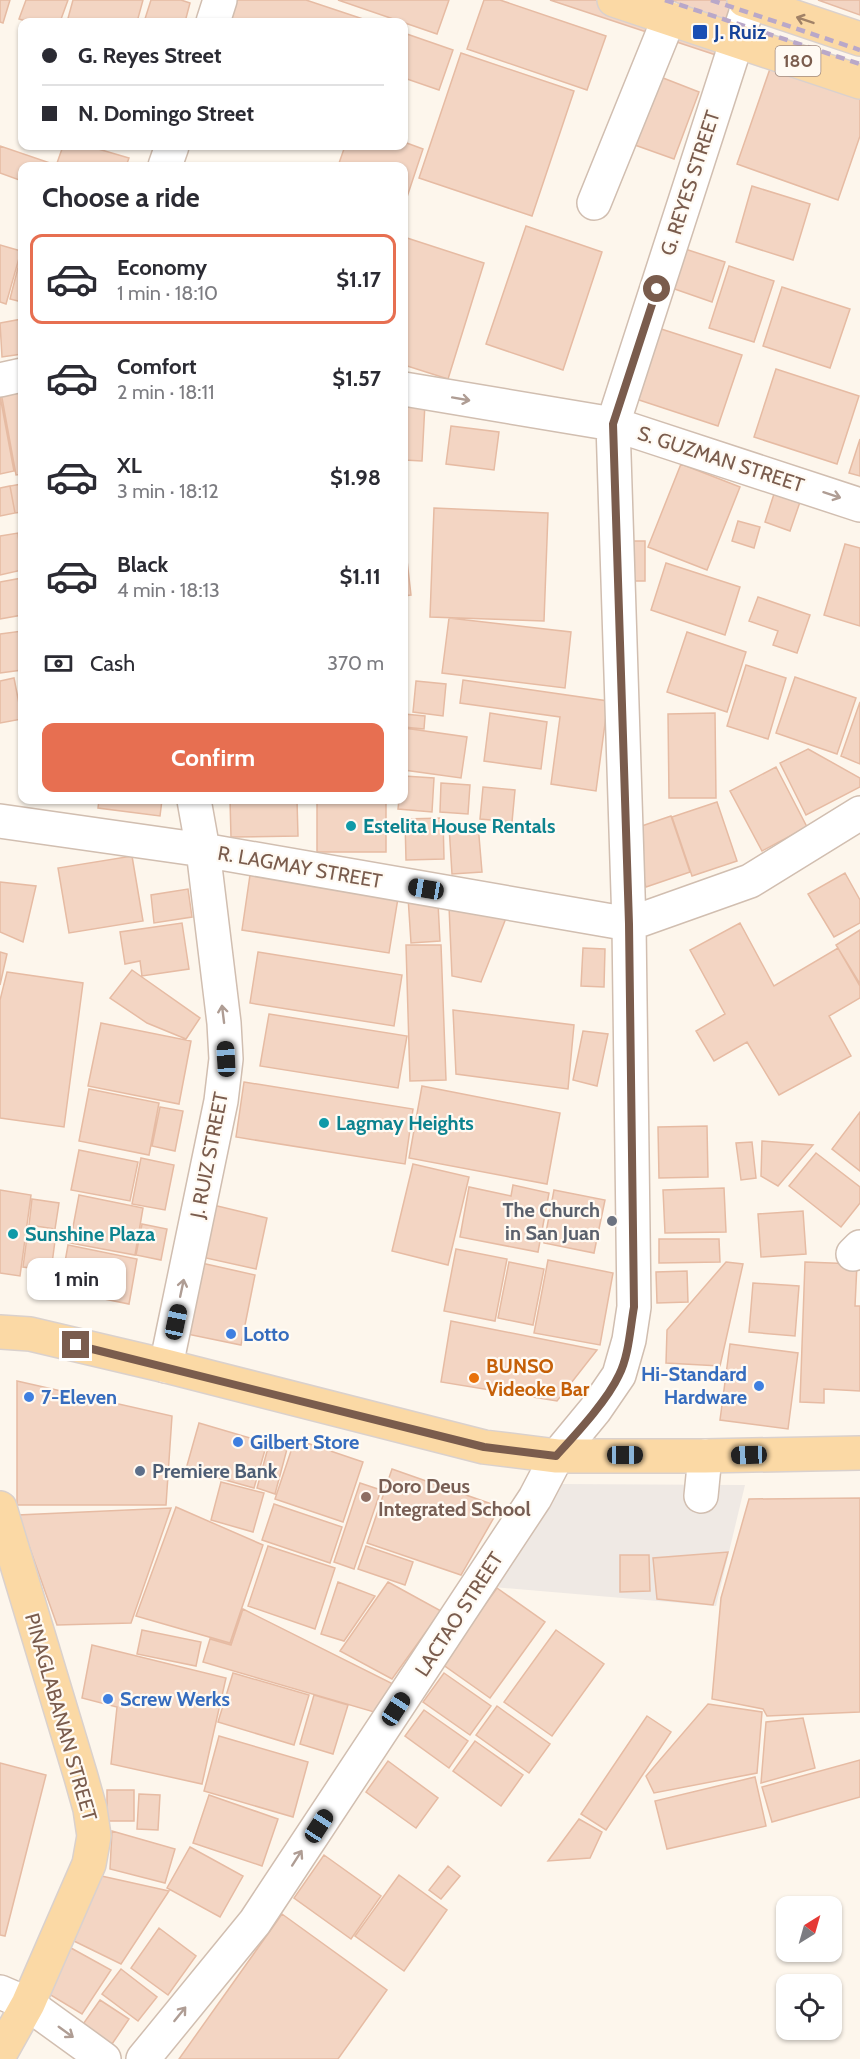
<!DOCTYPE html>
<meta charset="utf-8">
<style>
:root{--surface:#fff;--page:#f2f2f3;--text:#2b2b33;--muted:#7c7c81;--line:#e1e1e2;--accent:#e76f51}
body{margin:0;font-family:Cabin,sans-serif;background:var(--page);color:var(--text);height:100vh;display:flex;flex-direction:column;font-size:22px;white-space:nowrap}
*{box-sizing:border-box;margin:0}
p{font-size:20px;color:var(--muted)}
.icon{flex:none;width:33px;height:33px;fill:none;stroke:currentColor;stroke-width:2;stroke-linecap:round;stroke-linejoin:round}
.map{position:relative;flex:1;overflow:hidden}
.side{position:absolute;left:18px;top:162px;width:390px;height:642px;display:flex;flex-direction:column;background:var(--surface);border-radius:12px;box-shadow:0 2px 4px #0004}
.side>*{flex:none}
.guide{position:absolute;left:18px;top:18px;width:390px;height:132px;border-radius:12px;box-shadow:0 2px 4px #0004;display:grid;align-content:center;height:132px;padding:0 24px;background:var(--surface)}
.needle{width:39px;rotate:37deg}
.fabs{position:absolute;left:776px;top:1896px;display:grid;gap:12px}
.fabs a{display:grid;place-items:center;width:66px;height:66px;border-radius:12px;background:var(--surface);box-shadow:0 2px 4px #0004;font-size:30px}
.end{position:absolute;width:27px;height:27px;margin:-14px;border:8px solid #7a5c4d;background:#fff;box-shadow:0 0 0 3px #fff}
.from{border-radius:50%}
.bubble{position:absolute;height:42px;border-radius:12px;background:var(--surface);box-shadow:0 2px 4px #0004;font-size:20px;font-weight:700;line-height:42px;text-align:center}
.car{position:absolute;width:18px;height:36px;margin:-18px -9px;border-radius:8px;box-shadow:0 0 4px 2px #0007;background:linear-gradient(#222 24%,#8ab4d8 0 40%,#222 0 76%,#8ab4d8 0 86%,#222 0)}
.guide b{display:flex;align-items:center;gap:21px;height:57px;font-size:22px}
.guide b+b{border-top:2px solid var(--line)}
.guide i{width:15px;height:15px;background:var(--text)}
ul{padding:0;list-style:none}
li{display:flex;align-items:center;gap:18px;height:90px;margin:0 12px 9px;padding:0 12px;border:3px solid transparent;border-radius:12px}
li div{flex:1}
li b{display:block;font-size:22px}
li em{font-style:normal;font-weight:700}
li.active{border-color:var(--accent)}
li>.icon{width:54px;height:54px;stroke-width:1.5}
h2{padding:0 24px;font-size:27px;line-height:72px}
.pay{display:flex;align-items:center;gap:15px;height:66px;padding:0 24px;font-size:22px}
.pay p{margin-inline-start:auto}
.cta{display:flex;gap:12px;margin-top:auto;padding:12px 24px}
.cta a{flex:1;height:69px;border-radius:12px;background:var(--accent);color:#fff;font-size:24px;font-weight:700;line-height:69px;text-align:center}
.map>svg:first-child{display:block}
</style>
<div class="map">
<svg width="860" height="2059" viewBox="0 0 860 2059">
<rect width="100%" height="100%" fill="#fdf6ec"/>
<!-- industrial -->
<path fill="#efe9e4" d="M560,1484L745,1485L716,1606L493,1587Z"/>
<!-- building -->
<path fill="#f3d5c3" stroke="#e6bba3" stroke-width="1.5" d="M0,0H10L3,23L0,22Z
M26,0H68L60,22H29L19,19Z
M73,0H143L137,22H67Z
M151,0H181L190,3L185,22H144Z
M231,0H306L372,22H239L225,18Z
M338,0H449L437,34Z
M484,0H500L606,36L587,90L467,49Z
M550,0H763L743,64Z
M818,0H860V15Z
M404,33L453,50L439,90L404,78Z
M461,53L574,91L532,216L419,178Z
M772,63L860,94V136L838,200L737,164Z
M658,76L699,92L674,159L632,144Z
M404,142L423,149L404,206V166H338L345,146H404Z
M0,146L53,164V166H22V181L0,173Z
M63,146H88L129,158L126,166H56Z
M752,186L810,204L793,260L736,242Z
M526,226L602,252L563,370L486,344Z
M404,237L484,263L448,379L404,365Z
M0,245L21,251L6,304L0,302Z
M679,247L725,262L712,302L666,286Z
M22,252V302L10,299Z
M729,266L774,281L754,342L709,328Z
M782,287L850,309L830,368L763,346Z
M22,319V354L2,357L0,323Z
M655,327L742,355L718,426L633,398Z
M776,369L859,396L837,464L754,437Z
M22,383V474L16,475L0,387Z
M0,396L14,471L0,474Z
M404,401L425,403L422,461L404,460Z
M451,426L499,432L494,470L446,464Z
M860,439V476L849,473Z
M404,462H406V500H404Z
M681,464L740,487L707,570L648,547Z
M22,484V512L15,513L10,486Z
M10,486L15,513L0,516V488Z
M774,494L800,502L790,531L765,522Z
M434,508L548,513L544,621L430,617Z
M738,521L760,527L754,548L732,541Z
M22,532V560L18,533Z
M18,533L22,570L0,575V536Z
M404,534L411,595L404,596Z
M627,541H645V581H627Z
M845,544L860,548V626L824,615Z
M666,563L740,587L725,635L651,610Z
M22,578V615L0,619V582Z
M758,597L810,615L797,653L773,645L778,631L749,621Z
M449,618L571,632L565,688L442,673Z
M22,631V670L0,673V634Z
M687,632L746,652L727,712L667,692Z
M746,665L786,678L768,739L727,726Z
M795,677L856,698L837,754L776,733Z
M14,678L22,719L0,723V681Z
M463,680L608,701L596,791L551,784L560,717L460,703Z
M416,681L446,684L443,716L413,712Z
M860,702V764L841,756Z
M490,713L547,722L541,769L484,761Z
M715,713L716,798H669L668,714Z
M404,714L425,716L424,729L404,727Z
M404,728L467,737L461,778L404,770Z
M808,749L860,778V787L806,815L780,763Z
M776,767L807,827L762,851L730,791Z
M404,776L434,778L432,812L398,809L399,800H404Z
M441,783L470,785L468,814L440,812Z
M483,787L515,790L512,822L480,819Z
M99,800H162L160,816L98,808Z
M230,800H297L298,836L231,837Z
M317,800H386V852H317Z
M717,802L737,861L692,876L672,817Z
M671,816L690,872L646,887L627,831Z
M443,818L444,859L406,860L405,819Z
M478,824L482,872L452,874L449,826Z
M132,856L143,921L69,933L58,868Z
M845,873L860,900V923L834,937L808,894Z
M250,875L398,898L389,953L242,930Z
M0,882L36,886L23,942L0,932Z
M188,889L192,917L154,923L151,895Z
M408,897L438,903L440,941L411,943Z
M449,906L506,918L481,982L452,976Z
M182,923L189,969L142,976L140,961L125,964L120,932Z
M740,923L774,986L838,948L860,986V998L829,1016L851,1056L779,1095L747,1042L714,1061L696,1031L725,1014L690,950Z
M860,930V984L836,945Z
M406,945H441L446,1080L410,1081Z
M583,948L605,949L604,987L581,986Z
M0,952L7,954L0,985Z
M258,952L402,975L394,1026L250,1003Z
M132,970L200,1018L186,1039L147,1023L110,998Z
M7,972L83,983L64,1127L0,1118V1000Z
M453,1010L574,1025L568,1089L456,1074Z
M269,1014L407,1036L398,1088L260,1066Z
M101,1023L191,1041L179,1104L88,1086Z
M583,1031L608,1034L597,1086L573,1080Z
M244,1082L413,1109L405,1164L236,1137Z
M422,1086L560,1113L547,1184L409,1158Z
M89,1089L159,1103L149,1155L79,1141Z
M160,1107L183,1111L175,1151L152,1146Z
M860,1112V1171L832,1149Z
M707,1126L708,1177L659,1178L658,1127Z
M762,1141L813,1145L778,1186L761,1176Z
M752,1142L756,1178L741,1180L736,1143Z
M79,1150L138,1162L130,1201L71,1190Z
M816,1153L860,1187V1203L841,1227L789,1186Z
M141,1158L174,1165L165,1210L132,1204Z
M413,1164L469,1177L448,1265L392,1251Z
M513,1185L549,1193L538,1252L460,1237L469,1187L511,1196Z
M724,1188L726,1232L665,1233L663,1190Z
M0,1190L31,1195L20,1276L0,1273Z
M554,1190L605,1200L594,1253L544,1243Z
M79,1195L143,1208L135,1255L70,1243Z
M32,1199L59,1203L55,1229L29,1225Z
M209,1204L267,1218L256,1269L197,1256Z
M803,1211L806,1254L761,1257L758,1214Z
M142,1224L167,1229L161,1260L136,1255Z
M27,1237L55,1241L51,1271L23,1267Z
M659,1239H719L720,1262L659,1263Z
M68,1245L137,1259L129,1304L60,1290Z
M456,1249L507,1259L495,1321L444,1311Z
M548,1260L613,1273L600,1345L534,1333Z
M197,1262L255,1275L241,1345L182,1333Z
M509,1262L544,1269L533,1325L498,1318Z
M726,1262L743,1264L720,1366L666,1363L667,1330Z
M805,1262L857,1264L855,1306H860V1391L824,1389V1403L800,1402Z
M687,1271L688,1302L657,1303L656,1272Z
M753,1283L799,1286L795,1336L749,1332Z
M451,1321L597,1350L557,1401L441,1382Z
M730,1344L798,1353L788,1429L720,1420Z
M17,1381L172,1416L166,1505H17Z
M199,1423L267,1443L254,1488L186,1469Z
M295,1439L363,1462L343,1522L275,1499Z
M269,1444L287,1449L275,1494L257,1488Z
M392,1469L500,1507L461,1575L367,1543Z
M221,1482L264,1493L253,1532L211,1520Z
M360,1483L381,1490L354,1569L334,1562Z
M860,1498V1712L767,1716L763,1709L712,1699L721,1598L749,1499Z
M274,1504L342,1527L330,1563L262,1540Z
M176,1507L263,1545L230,1643L136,1616Z
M171,1508L131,1623L57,1625L18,1515Z
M268,1546L335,1568L315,1629L248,1606Z
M366,1546L413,1562L405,1585L358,1569Z
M728,1552L713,1605L657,1599L653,1558Z
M620,1555H649L650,1591L620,1592Z
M338,1582L375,1596L344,1641L321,1634Z
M388,1582L441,1611L392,1679L340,1651Z
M497,1588L545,1622L490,1698L442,1664Z
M243,1609L393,1684L374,1712L203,1662L210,1639L231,1645Z
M142,1630L201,1642L196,1666L137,1654Z
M556,1630L604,1664L552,1736L504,1702Z
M92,1645L226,1678L202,1784L111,1764L117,1707L82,1698Z
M233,1673L309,1695L294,1745L218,1722Z
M444,1673L491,1706L470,1735L423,1702Z
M314,1695L348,1705L333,1754L300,1744Z
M708,1704L762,1712L757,1773L654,1793L646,1776Z
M497,1706L550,1744L529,1773L476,1735Z
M424,1710L468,1741L449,1768L405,1736Z
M647,1716L671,1732L606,1830L581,1814Z
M803,1718L815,1768L761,1783L766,1722Z
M219,1736L308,1762L293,1817L204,1791Z
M475,1741L523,1775L501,1806L453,1771Z
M860,1760V1797L772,1822L762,1787Z
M388,1761L438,1798L416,1828L366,1792Z
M0,1763L46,1775L5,1936L0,1935Z
M755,1777L766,1826L667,1849L655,1801Z
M107,1790H134V1821H107Z
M139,1794L160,1795L158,1830L137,1829Z
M209,1795L278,1819L262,1866L193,1843Z
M579,1819L602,1832L590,1858L548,1861Z
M112,1831L175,1849L165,1883L110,1869Z
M190,1847L243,1876L220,1917L167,1888Z
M324,1855L381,1896L351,1939L294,1898Z
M448,1866L460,1876L441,1899L429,1890Z
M97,1875L169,1891L121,1964L74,1941Z
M399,1875L447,1910L404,1971L355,1936Z
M282,1914L387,1990L338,2059H179Z
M159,1928L196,1956L168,1995L131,1968Z
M71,1948L111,1970L82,2014L49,1994Z
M121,1969L157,1997L138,2021L102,1994Z
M100,2000L129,2019L110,2047L81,2027Z"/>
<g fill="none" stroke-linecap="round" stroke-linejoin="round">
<defs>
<path id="minor" d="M213,22L220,0
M165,166L172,146
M594,203L669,18
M0,380L22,375
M404,389L613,424L860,505
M0,821L203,850L629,924L750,881L860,813
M853,1254L860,1247
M166,1366L221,1101L226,1059L224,1023L203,850L194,800
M701,1496L705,1456
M0,1992L28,2004L104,2059
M143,2059L255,1922L535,1498L557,1456L595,1410L619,1375L629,1340L634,1307L629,924L613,424L750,0"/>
<path id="major" d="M614,0L860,82
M744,0L860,39
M0,1332L30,1334L166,1366L484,1447L557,1456H705L860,1453
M0,1508L81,1777L90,1809L94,1836L89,1864L28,2004L0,2054"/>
</defs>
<!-- minor casing -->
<use href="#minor" stroke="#d1beb0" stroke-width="36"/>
<!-- major casing -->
<use href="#major" stroke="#dad1cd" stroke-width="36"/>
<!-- minor -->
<use href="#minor" stroke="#fff" stroke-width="33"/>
<!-- major -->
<use href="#major" stroke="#fbd9a5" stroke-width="33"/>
<!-- rail -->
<path stroke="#b9a8c9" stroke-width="4.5" stroke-dasharray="9 6" stroke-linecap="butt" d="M665,0L860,64
M711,0L860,50"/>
</g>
<!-- one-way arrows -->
<defs><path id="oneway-shaft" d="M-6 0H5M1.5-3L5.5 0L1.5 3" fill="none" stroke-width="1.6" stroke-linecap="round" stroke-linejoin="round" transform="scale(1.5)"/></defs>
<use stroke="#a18267" href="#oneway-shaft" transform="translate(805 20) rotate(-161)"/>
<g stroke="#af9d94">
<use href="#oneway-shaft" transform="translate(461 399) rotate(10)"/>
<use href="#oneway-shaft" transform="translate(832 495) rotate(18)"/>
<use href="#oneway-shaft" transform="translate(223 1014) rotate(-97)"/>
<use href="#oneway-shaft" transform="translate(182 1288) rotate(-78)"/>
<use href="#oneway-shaft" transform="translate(297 1858) rotate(-57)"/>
<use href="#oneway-shaft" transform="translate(180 2014) rotate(-51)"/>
<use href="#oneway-shaft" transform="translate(66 2032) rotate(36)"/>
</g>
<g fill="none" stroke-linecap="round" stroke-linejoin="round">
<!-- route -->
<path stroke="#7a5c4d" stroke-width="8" d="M76,1345L484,1447L556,1456C576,1434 607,1401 619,1375C629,1355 630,1329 634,1307L629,924L613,424L657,289"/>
</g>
<!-- markers -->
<rect fill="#1a4fb4" stroke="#fffaf3" stroke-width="2" x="692" y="24" width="16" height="16" rx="3"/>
<g fill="#0f9aa8" stroke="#fffaf3" stroke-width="2">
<circle cx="351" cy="826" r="6"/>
<circle cx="324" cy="1123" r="6"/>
<circle cx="13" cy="1234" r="6"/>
</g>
<circle fill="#6b7280" stroke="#fffaf3" stroke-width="2" cx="612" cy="1221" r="6"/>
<g fill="#3f7fe0" stroke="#fffaf3" stroke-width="2">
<circle cx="231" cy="1334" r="6"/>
<circle cx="759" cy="1386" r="6"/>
<circle cx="29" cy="1397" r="6"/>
<circle cx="238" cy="1442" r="6"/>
<circle cx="108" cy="1699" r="6"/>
</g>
<circle fill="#e8710a" stroke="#fffaf3" stroke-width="2" cx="474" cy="1378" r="6"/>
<circle fill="#5c6f8a" stroke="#fffaf3" stroke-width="2" cx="140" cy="1471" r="6"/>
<circle fill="#8d6e63" stroke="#fffaf3" stroke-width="2" cx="366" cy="1497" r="6"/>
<g text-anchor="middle" stroke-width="4.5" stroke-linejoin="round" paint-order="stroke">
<!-- shield labels -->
<rect fill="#fffaf3" stroke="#a28b7f" stroke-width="1.5" x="775.5" y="46" width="45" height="30" rx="4.5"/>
<g font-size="18" font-weight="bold" fill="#7a5c4d">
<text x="798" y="67">180</text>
</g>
<!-- transit labels -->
<g font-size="20" font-weight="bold" fill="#164399" stroke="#fffaf3" text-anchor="start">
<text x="714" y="39">J. Ruiz</text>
</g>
<!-- street labels -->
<g font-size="20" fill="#7a5c4d" stroke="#fffaf3">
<text transform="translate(690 183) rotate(-72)" y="7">G. REYES STREET</text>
<text transform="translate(721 459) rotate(18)" y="7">S. GUZMAN STREET</text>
<text transform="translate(300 867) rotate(10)" y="7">R. LAGMAY STREET</text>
<text transform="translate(209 1155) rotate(-79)" y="7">J. RUIZ STREET</text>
<text transform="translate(459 1614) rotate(-57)" y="7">LACTAO STREET</text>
<text transform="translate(61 1717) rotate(74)" y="7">PINAGLABANAN STREET</text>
</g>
<!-- culture labels -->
<g font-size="20" font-weight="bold" fill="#0d838f" stroke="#fffaf3" text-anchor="start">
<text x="363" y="833">Estelita House Rentals</text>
<text x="336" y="1130">Lagmay Heights</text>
<text x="25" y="1241">Sunshine Plaza</text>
</g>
<!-- worship labels -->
<g font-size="20" font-weight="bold" fill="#5b616d" stroke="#fffaf3" text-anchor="end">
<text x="600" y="1217">The Church<tspan x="600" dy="23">in San Juan</tspan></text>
</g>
<!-- shop labels -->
<g font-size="20" font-weight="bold" fill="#366cbe" stroke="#fffaf3" text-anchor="start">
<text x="243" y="1341">Lotto</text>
<text x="747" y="1381" text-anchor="end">Hi-Standard<tspan x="747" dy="23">Hardware</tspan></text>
<text x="41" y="1404">7-Eleven</text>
<text x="250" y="1449">Gilbert Store</text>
<text x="120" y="1706">Screw Werks</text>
</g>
<!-- food labels -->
<g font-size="20" font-weight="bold" fill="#c56008" stroke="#fffaf3" text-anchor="start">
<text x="486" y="1373">BUNSO<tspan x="486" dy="23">Videoke Bar</tspan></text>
</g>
<!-- service labels -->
<g font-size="20" font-weight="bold" fill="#4e5e75" stroke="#fffaf3" text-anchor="start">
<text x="152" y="1478">Premiere Bank</text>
</g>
<!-- education labels -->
<g font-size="20" font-weight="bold" fill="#785e54" stroke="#fffaf3" text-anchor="start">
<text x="378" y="1493">Doro Deus<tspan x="378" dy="23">Integrated School</tspan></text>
</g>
</g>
</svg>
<div class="fabs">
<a><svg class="needle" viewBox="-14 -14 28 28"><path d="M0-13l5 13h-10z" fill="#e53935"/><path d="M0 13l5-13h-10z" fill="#7c7c81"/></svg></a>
<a><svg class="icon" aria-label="locate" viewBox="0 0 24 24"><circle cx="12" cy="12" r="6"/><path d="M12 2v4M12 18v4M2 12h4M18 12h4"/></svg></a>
</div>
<i class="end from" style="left:657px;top:289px"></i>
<i class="end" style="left:76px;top:1345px"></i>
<div class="bubble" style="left:27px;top:1258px;width:99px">1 min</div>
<i class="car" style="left:426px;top:889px;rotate:280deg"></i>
<i class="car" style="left:226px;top:1059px;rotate:357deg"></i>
<i class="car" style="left:176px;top:1322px;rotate:12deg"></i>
<i class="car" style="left:625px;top:1455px;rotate:90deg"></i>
<i class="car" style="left:749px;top:1455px;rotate:268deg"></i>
<i class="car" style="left:396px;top:1709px;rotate:33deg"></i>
<i class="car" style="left:319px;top:1826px;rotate:33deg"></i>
<div class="guide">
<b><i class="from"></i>G. Reyes Street</b>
<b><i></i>N. Domingo Street</b>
</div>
<section class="side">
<h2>Choose a ride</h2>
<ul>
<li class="active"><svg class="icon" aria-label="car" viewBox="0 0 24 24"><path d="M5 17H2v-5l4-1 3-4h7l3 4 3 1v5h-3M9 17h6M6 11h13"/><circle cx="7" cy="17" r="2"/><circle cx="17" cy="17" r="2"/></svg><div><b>Economy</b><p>1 min · 18:10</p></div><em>$1.17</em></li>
<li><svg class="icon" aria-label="car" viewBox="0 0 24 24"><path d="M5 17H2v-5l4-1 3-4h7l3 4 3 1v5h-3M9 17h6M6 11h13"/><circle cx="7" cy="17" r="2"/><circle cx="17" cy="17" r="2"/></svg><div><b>Comfort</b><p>2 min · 18:11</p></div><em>$1.57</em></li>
<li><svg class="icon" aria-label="car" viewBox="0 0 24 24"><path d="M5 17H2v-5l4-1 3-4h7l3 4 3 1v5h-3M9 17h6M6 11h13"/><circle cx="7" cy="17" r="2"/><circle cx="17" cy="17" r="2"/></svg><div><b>XL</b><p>3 min · 18:12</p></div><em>$1.98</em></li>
<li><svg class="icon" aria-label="car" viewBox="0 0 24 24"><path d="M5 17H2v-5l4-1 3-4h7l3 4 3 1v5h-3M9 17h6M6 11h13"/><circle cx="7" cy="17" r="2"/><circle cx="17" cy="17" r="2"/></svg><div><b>Black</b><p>4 min · 18:13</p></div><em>$1.11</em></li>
</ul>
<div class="pay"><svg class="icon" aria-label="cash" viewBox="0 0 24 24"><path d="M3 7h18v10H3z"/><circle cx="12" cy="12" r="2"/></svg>Cash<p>370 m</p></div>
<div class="cta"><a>Confirm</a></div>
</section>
</div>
